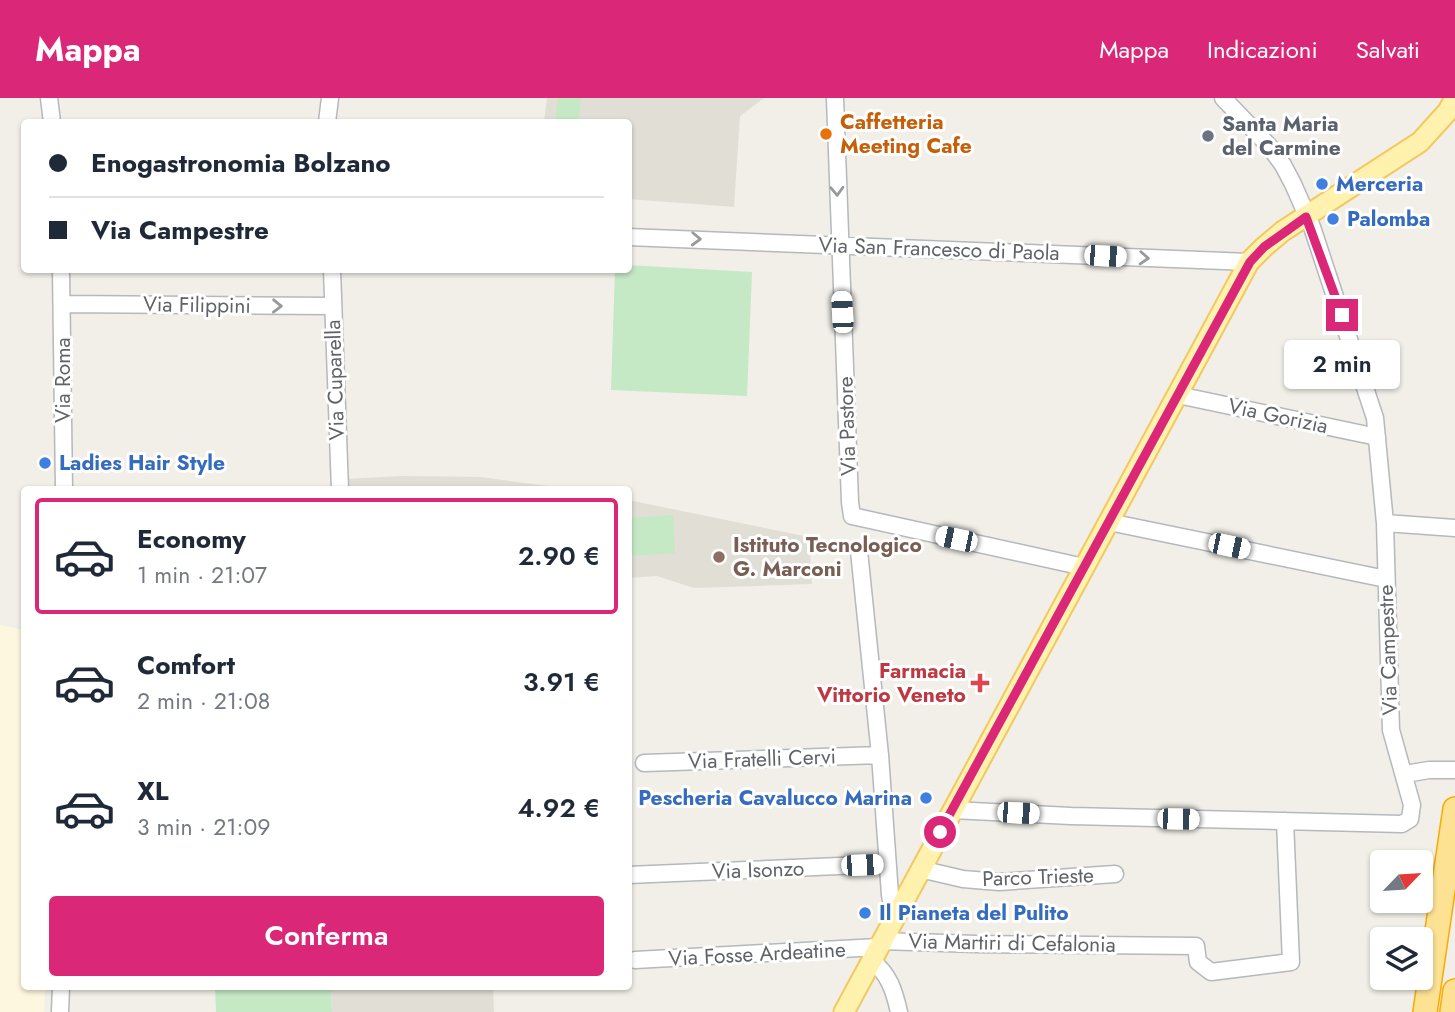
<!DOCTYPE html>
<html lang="it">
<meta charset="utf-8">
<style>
:root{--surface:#fff;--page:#f2f2f3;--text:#1f2937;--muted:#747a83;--line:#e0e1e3;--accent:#db2777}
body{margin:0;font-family:Jost,sans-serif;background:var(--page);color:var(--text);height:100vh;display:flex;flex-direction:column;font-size:26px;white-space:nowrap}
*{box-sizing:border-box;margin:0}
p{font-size:23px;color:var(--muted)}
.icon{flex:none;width:38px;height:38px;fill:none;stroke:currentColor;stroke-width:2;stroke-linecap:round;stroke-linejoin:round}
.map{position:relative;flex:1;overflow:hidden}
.sheet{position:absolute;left:21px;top:388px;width:611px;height:504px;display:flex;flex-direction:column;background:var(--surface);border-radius:7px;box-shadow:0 2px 5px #0004}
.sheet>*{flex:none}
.top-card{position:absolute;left:21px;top:21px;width:611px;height:154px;border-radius:7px;box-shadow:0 2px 5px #0004;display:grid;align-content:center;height:154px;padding:0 28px;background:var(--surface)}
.needle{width:46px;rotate:65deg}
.buttons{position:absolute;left:1370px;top:752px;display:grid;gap:14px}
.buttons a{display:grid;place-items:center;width:63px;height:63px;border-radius:7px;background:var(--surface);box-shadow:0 2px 5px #0004;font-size:35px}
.end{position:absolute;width:32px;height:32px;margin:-16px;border:9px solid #db2777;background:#fff;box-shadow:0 0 0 4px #fff}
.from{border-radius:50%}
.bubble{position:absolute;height:49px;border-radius:7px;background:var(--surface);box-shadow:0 2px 5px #0004;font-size:23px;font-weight:600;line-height:49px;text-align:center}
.car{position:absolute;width:21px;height:42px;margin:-21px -10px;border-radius:9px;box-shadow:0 0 5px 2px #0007;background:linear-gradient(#fff 24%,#345 0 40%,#fff 0 76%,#345 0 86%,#fff 0)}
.top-card b{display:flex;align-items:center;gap:24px;height:66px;font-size:26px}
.top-card b+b{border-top:2px solid var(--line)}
.top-card i{width:18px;height:18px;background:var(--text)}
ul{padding:12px 0 0;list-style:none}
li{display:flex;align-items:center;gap:21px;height:116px;margin:0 14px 10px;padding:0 14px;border:4px solid transparent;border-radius:7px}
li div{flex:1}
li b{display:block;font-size:26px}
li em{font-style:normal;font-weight:600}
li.current{border-color:var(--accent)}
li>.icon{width:63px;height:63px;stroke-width:1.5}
.cta{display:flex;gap:14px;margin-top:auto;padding:14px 28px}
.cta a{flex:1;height:80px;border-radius:7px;background:var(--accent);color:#fff;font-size:28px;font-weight:600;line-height:80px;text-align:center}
header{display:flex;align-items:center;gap:42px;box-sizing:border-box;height:98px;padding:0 35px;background:var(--accent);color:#fff}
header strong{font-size:33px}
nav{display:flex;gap:38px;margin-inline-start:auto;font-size:24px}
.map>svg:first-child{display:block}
</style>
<header>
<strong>Mappa</strong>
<nav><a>Mappa</a><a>Indicazioni</a><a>Salvati</a></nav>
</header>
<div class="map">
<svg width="1455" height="914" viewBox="0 0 1455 914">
<rect width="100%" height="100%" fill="#f1efe8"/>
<!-- commercial -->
<path fill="#fef7e0" d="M0,527L24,532V889H45L44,914H0Z"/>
<!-- education -->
<path fill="#e1ded6" d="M547,0H764L740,18L734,109L628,101V24H544Z
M403,378L481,379L577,392H343L342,381Z
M628,402L809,439L812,486L694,490L657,478L628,480Z
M331,889H493L494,914H332Z"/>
<!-- green -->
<path fill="#c5e8c5" d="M558,0H581L578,24H555Z
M628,167L752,174L747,298L611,292L615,172H628Z
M673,417L675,455L628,458V420Z
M215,889H331L332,914H216Z"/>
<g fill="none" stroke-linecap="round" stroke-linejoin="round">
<defs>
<path id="minor" d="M49,0L52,24
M835,0L850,404L852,418L1084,469
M327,24L330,0
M628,139L1249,164
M61,172L64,392
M332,172L340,392
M62,206L332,208
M1178,297L1377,339
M1109,424L1386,481
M1385,425L1455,430
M859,453L880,657L890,797L894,818
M644,665L880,657
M1405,676L1429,672H1455
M952,712L1071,718L1402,726L1410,721L1412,707L1391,632L1385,425L1375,320L1312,129L1293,86L1283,67L1269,48L1223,0
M920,771L963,781L999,784L1115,776
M628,777L887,766
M881,843L976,846L1196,848L1198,864L1211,874L1291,864L1285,723
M635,862L878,849
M871,862C889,876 894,892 899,914
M60,914L61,889"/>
<path id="major" d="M844,914L1249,164L1264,149L1283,133L1420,44L1448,13L1455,0"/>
<path id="highway" d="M1425,914L1455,711
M1452,914L1455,893"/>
</defs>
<!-- minor casing -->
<use href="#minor" stroke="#b5b8bc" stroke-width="19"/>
<!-- major casing -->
<use href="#major" stroke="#f2c960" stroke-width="23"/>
<!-- highway casing -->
<use href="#highway" stroke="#f9ab00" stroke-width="26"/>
<!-- minor -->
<use href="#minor" stroke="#fff" stroke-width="16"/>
<!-- major -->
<use href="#major" stroke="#fff2af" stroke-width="19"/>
<!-- highway -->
<use href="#highway" stroke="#fde293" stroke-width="23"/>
</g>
<!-- one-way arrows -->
<defs><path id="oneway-chevron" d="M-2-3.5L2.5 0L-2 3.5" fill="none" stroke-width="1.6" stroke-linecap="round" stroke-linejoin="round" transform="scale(1.75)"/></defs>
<g stroke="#979a9d">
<use href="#oneway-chevron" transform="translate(837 93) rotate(88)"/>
<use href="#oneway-chevron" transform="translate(696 141) rotate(2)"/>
<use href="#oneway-chevron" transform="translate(1144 160) rotate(3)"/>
<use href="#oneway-chevron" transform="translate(277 208) rotate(1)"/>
</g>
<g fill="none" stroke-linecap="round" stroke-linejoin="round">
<!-- route -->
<path stroke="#db2777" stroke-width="9" d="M940,734L1250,164L1264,149L1306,119L1342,217"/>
</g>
<!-- markers -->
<circle fill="#e8710a" stroke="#fff" stroke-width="2.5" cx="826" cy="36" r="7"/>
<circle fill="#6b7280" stroke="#fff" stroke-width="2.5" cx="1208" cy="38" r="7"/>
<g fill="#3f7fe0" stroke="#fff" stroke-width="2.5">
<circle cx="1322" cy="86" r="7"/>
<circle cx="1333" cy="121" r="7"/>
<circle cx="45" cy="365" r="7"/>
<circle cx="926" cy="700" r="7"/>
<circle cx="865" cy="815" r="7"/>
</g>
<circle fill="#8d6e63" stroke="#fff" stroke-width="2.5" cx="719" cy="459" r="7"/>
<path fill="#e0444e" stroke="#fff" stroke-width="2.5" d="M976.5 574.5h7v7h7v7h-7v7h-7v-7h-7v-7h7z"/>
<g text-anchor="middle" stroke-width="6" stroke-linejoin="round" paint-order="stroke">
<!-- food labels -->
<g font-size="21" font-weight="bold" fill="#c56008" stroke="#fff" text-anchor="start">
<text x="840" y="31">Caffetteria<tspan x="840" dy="24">Meeting Cafe</tspan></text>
</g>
<!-- worship labels -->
<g font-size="21" font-weight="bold" fill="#5b616d" stroke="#fff" text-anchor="start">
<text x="1222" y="33">Santa Maria<tspan x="1222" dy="24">del Carmine</tspan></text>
</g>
<!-- shop labels -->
<g font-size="21" font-weight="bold" fill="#366cbe" stroke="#fff" text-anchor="start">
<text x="1336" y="93">Merceria</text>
<text x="1347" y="128">Palomba</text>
<text x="59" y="372">Ladies Hair Style</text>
<text x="912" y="707" text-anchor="end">Pescheria Cavalucco Marina</text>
<text x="879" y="822">Il Pianeta del Pulito</text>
</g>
<!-- street labels -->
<g font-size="21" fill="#5f6368" stroke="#fff">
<text transform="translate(939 151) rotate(2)" y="7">Via San Francesco di Paola</text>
<text transform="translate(197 207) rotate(1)" y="7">Via Filippini</text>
<text transform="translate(63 282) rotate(-90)" y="7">Via Roma</text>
<text transform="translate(335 282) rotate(-92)" y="7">Via Cuparella</text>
<text transform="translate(1278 318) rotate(12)" y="7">Via Gorizia</text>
<text transform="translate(847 328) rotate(-92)" y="7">Via Pastore</text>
<text transform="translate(1388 552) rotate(-92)" y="7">Via Campestre</text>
<text transform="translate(762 661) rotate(-2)" y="7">Via Fratelli Cervi</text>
<text transform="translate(758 772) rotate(-2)" y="7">Via Isonzo</text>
<text transform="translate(1038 779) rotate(-2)" y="7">Parco Trieste</text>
<text transform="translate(1012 845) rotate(1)" y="7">Via Martiri di Cefalonia</text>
<text transform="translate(757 856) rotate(-3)" y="7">Via Fosse Ardeatine</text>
</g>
<!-- education labels -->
<g font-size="21" font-weight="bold" fill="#785e54" stroke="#fff" text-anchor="start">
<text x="733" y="454">Istituto Tecnologico<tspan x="733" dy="24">G. Marconi</tspan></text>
</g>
<!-- health labels -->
<g font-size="21" font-weight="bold" fill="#be3a42" stroke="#fff" text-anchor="end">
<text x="966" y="580">Farmacia<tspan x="966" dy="24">Vittorio Veneto</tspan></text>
</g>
</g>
</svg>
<div class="buttons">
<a><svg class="needle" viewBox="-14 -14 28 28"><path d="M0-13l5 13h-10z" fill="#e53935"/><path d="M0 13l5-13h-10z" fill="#747a83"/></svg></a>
<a><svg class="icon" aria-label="layers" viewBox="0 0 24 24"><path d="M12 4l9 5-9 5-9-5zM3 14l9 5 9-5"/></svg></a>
</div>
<i class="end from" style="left:940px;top:734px"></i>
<i class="end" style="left:1342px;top:217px"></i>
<div class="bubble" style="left:1284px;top:242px;width:116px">2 min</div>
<i class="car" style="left:1105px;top:158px;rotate:93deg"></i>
<i class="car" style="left:842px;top:214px;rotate:357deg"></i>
<i class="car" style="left:956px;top:441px;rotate:282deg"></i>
<i class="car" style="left:1229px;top:448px;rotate:102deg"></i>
<i class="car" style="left:1018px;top:715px;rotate:93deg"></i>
<i class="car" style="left:1178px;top:721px;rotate:91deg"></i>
<i class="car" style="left:862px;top:767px;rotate:88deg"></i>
<div class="top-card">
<b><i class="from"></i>Enogastronomia Bolzano</b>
<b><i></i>Via Campestre</b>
</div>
<section class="sheet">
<ul>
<li class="current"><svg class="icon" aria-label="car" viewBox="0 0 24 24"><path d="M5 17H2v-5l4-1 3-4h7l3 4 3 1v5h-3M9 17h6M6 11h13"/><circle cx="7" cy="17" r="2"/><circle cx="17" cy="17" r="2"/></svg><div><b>Economy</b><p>1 min · 21:07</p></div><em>2.90 €</em></li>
<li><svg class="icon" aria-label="car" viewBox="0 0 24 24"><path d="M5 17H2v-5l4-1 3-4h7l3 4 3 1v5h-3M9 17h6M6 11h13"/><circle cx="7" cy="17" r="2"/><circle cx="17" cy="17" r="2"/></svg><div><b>Comfort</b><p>2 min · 21:08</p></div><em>3.91 €</em></li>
<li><svg class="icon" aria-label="car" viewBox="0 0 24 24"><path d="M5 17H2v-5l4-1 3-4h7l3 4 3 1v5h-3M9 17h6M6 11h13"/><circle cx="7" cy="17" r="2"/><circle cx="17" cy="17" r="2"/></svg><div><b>XL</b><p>3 min · 21:09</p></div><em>4.92 €</em></li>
</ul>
<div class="cta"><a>Conferma</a></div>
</section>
</div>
